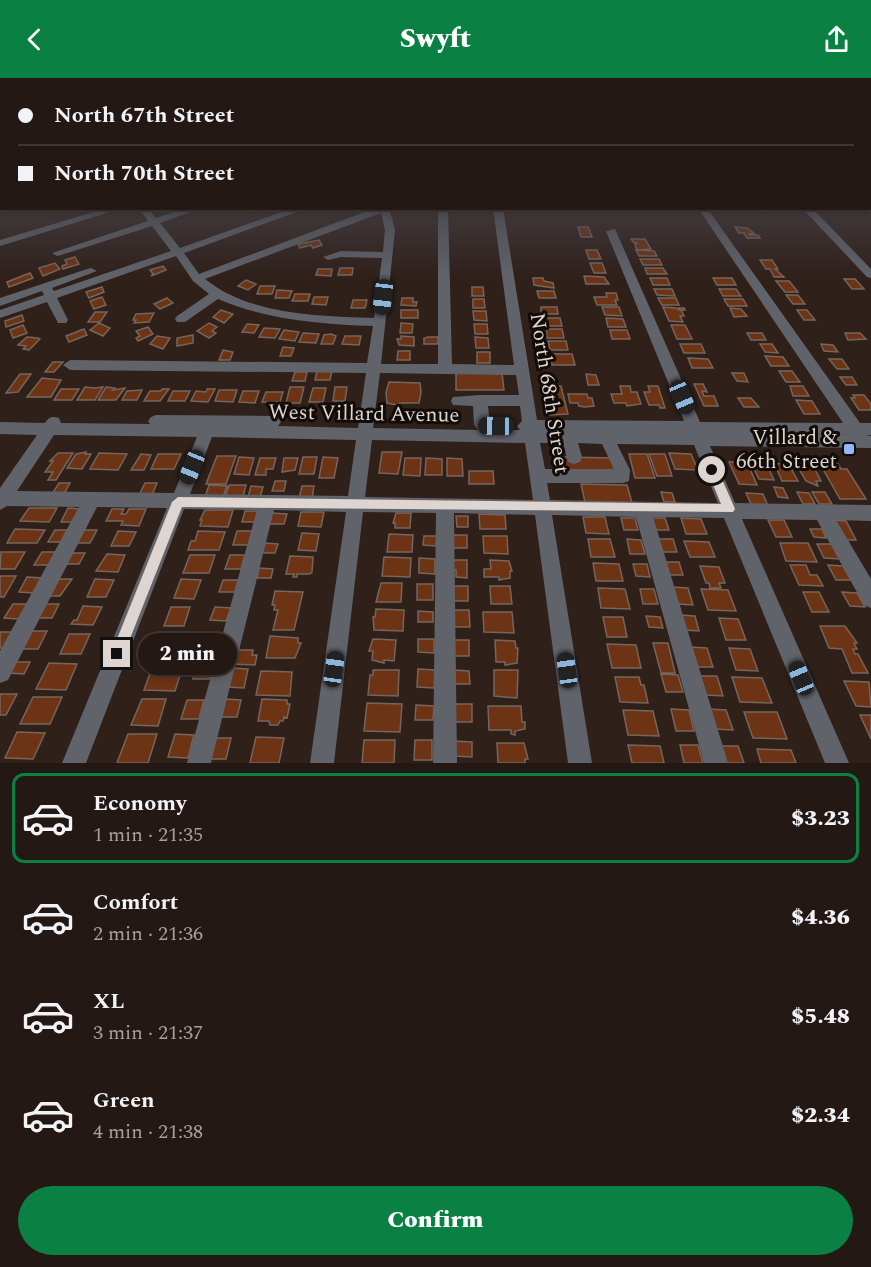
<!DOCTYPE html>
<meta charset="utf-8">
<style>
:root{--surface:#231814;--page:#2b211d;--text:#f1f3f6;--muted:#a3a0a0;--line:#403734;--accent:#0b8043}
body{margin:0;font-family:Spectral,serif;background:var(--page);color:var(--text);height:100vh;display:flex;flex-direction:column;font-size:22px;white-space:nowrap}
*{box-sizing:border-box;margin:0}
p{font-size:20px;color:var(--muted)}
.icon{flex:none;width:33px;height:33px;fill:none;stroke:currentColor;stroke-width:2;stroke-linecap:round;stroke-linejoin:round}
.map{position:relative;height:685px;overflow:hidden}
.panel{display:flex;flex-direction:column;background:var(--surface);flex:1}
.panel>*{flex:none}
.banner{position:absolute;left:0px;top:0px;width:872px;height:132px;box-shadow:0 3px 9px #0003,0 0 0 2px var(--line);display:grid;align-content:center;height:132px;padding:0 18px;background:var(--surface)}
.end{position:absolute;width:27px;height:27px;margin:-14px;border:8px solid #ded4d0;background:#111;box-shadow:0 0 0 3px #111}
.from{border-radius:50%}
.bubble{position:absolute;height:42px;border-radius:21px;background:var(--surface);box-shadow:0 3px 9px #0003,0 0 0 2px var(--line);font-size:20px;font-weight:800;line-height:42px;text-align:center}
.car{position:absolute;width:18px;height:36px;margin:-18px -9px;border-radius:8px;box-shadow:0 0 4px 2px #0007;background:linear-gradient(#222 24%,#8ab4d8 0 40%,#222 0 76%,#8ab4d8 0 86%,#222 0)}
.banner b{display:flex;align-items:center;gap:21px;height:57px;font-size:22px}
.banner b+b{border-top:2px solid var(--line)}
.banner i{width:15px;height:15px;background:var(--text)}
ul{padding:10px 0 0;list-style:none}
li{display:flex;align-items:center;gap:18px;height:90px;margin:0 12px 9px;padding:0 6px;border:3px solid transparent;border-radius:12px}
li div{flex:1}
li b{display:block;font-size:22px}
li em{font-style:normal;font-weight:800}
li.current{border-color:var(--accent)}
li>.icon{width:54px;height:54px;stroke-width:1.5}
.action{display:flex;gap:12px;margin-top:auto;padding:12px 18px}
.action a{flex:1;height:69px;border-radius:36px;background:var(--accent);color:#fff;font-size:24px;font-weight:800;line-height:69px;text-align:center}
header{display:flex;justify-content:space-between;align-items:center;height:78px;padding:0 18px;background:var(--accent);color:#fff;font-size:27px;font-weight:800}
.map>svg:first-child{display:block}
</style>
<header><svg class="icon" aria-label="back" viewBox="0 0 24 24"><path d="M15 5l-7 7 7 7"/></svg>Swyft<svg class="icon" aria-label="share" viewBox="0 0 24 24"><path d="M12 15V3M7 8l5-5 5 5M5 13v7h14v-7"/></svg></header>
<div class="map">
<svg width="871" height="685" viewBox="0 0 871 685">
<rect width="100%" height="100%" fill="#2f201a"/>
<!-- building -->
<path fill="#6c3415" stroke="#76655d" stroke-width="1.5" d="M578,149H588L592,159H581Z
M735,149L747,150L754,155L749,156L750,157H758L760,160H747L744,155H739Z
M631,161H645L651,171L637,172L635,167L637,165H634Z
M319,162L322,167L313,170L311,167L300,170L298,166Z
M586,172H597L601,181H589Z
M636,172L654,173L657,178H639Z
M75,179L79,186L63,191L62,188L67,186L65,182Z
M640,181H659L662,187H643Z
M760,182H772L778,191H775L784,199H774L770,191H766Z
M55,185L60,191L43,198L39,190Z
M590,185H602L606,195H594Z
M163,188L166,192L151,198L153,196L150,192Z
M340,190H353L352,197H338Z
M645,190H663L667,196H647Z
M318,191H332L331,198L316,197Z
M30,195L33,200L9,209L7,204Z
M584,198L604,199L609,206H586Z
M533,200H543L544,203L553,205L554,210L534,207Z
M650,200H667L670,207H653Z
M713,200H732L736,207H717Z
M844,201H855L864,211H852Z
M246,202L256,206L248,212L238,208Z
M776,203H789L798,214H785Z
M260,208H275L272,216H257Z
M102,209L104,214L89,220L86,214Z
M472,209H483L484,218H472Z
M654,211H672L675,218L657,217Z
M719,211H736L741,218H723Z
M277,212L292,213L289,220H275Z
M537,213H554L556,220H539Z
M606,215H616L618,222H615L617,227H597L594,219H607Z
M295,216H310L308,223H292Z
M786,217H798L805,226H793Z
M102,219L106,227L94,231L90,223Z
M314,219H328L326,227L312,226Z
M167,220L173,225L160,231L154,226Z
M402,220H413V224H417L416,228L401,227Z
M658,220H676L679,227H662Z
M473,221H484L485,230H473Z
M724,221H743L747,228H728Z
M353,222H367L365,230H351Z
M541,229H557L558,236H541Z
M602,229H619L622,238L605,237Z
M663,229L676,230L680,232L679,230H684L685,232H681L684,238H680L683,244L669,243Z
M730,230L741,231L747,238L734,239Z
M221,232L233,236L224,245L213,239Z
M401,232H418V240H401Z
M797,232H807L815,242H804Z
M473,233H486L487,243L474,242Z
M95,234H107L100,244H88Z
M154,235L149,244L134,245L136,242H133L136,236Z
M22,237L24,243L6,249L5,243Z
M543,240H560L562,248H544Z
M606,240L623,241L626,249H608Z
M99,245L110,250L103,258L90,252Z
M209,245L217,249L212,253L216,255L209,260L197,253Z
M401,245L413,246L412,255H400Z
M247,246L259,247L254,255L242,254Z
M474,246H487L488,256H475Z
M23,247L27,255L13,260L10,252Z
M671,247H685L692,261H677Z
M148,249L153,256L138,263L136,260L140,258L136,253Z
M264,250L280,251L275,260L259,259Z
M84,251L87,257L69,264L66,258Z
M546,251H562L564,260H547Z
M284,252L299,254L295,263L279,261Z
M610,252H627L630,261H612Z
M303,255L319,256L316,265L299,264Z
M747,255H762L766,262H751Z
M845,255H860L866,261L848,262Z
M331,256L336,258L333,266H321L324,257Z
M193,257V265L177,268V260Z
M157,258L170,260L163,271L150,266Z
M345,258H361L359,267L342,266Z
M401,258L414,259V268L399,267L397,261H401Z
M27,259L38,260L40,261L29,272L23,271L26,268L18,267Z
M428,259H438V266H424V260Z
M475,259L488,260L489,270H476Z
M548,263H566L568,272H550Z
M680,266H701L705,275H684Z
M760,266H772L778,275L765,274Z
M821,266L833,267L838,274L824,273Z
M283,269L294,270L291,278H280Z
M223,272L233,274L230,282H219Z
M398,273H410V282H397Z
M477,274H490V285H477Z
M550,276H572L575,287H552Z
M765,278L783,279L789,288H771Z
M688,280L708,281L713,290H692Z
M829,281H842L849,291H837Z
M53,284H63L54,294H45Z
M317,293H332L330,302H315Z
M779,293H792L800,304H786Z
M295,294H307L305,303H292Z
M456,295H502L504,312H456Z
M732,295H744L748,304L737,303Z
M20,296H31L18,314L6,315Z
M586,296L596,297L599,307H588Z
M840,299H852L857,307H846Z
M42,300L61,302L51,319H27Z
M389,304L420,305L421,314L419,325H400L397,327L387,325L386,314Z
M694,306H703L707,314L702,313L704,318H714L718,328H704Z
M545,308H561L568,336L549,337Z
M620,308H630L631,314H637L641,326L627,328L626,325H614L611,316H622Z
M648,308H658L665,330H660L659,327H649L644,314H650Z
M790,308H803L809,318H793Z
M85,309L94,310L103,309L95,322H77Z
M106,309L115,310L113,312L125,310L116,322H98Z
M290,309H304L300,325H286Z
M335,309H347L345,323H333Z
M313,310H326L323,324H309Z
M61,311H79L72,322H54Z
M162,311H169L160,323H144L150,313H161Z
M207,311H215L208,324L191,323L196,313L206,314Z
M142,312L137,322H122L127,313Z
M219,312H237L233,324L215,323Z
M173,313H190L185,323H168Z
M243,313H259L255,325L239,324Z
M266,314H283L280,324H262Z
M568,316H587L588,320H592L594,328L585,329L579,328L578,325H570Z
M853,317H864L871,326V332H859L851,320H855Z
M738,320H751L759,329H744Z
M796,322L812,323L820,336H804Z
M86,374L85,376H91L82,391L67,390L76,376Z
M382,374H402L398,396L379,395Z
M58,375H73L56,402H48L53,394H45L53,383H50Z
M99,375L127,376L118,392L90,391Z
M669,375L691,376L698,392L675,391Z
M141,376L151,377L144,392H131Z
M158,376H181L174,391H151Z
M629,376H647L655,400H635Z
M649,376H665L672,398H657Z
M217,378H236L226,406H206Z
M239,379L254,380L249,397L234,396Z
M303,379H317L314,396H299Z
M323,379L338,380L334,400H319Z
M563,379L615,380L619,393H565Z
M260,380H276L273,391H266V397H255Z
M284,380H298L295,392L282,394Z
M405,380H421L420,398L403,397Z
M426,380L442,381V397H425Z
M447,380L462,381L463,398H447Z
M729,384H747L757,407L739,406Z
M751,385H766L774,402L759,401Z
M774,385L789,387L798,403H782Z
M825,385L838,386L841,391H847L866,421H840L823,391H829Z
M796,386H812L821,403H816L818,408L806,403Z
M469,393H493L494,406H469Z
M275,403H286L284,413H272Z
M59,405H70L64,416H52Z
M145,405H157L152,417H139Z
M581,406L627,407L632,425L585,424Z
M209,407L227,408L223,419H205Z
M229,407H246L243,419H225Z
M251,408L263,409L260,419H248Z
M302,408H314L312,421L299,420Z
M774,409L783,410L788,420L778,419Z
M661,414L672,415L675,424H664Z
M797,414L809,415L815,426H803Z
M812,414H825L832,426H819Z
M746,415L763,416L768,428H752Z
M29,430H57L49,444L20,443Z
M68,430L80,431L73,444H61Z
M112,431H124L121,436H126L129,431H146L139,448L121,447L123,443H106Z
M205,432H233L228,449L200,448L202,442H200Z
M245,433H258L255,444H242Z
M301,434H324L321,449L298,448Z
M271,435L287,436L284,446H269Z
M396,435H411L410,450H395V445H393Z
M479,436L505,437L506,451H480Z
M456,438H468V449H457Z
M583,439H605L609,456L586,455Z
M621,440H635L638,452H624Z
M652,440H665L669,452H656Z
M681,440L701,441L707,456H686Z
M768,442H784L792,459H776Z
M834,442L846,443L856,462H845Z
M15,451L45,452L37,465H7Z
M810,451H822L826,460L814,459Z
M55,452H67L61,464H48Z
M83,452H97L90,465H76Z
M118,453L136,454L129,468H111Z
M198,453L225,454L219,472H188L191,463H195Z
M237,453H253L249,467H233Z
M302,455L319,456L316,473L298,472Z
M389,456L413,457L412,474H387Z
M453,457H467V470H453Z
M424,458H437L436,468L423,467Z
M483,458H507L508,476L484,475Z
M588,461H610L615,479H591Z
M627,461L641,462L645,476H630Z
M658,461H673L677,474H662Z
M684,463L709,464L715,479H690Z
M265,465L278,466L275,475H262Z
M780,465H808L817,484L786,483Z
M817,466H832L840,481L824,480Z
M1,474H25L15,491H0Z
M42,474H56L49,487H34Z
M71,475H85L79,486H65Z
M107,476L125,477L118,494L96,493Z
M190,477H215L209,495H183Z
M230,477H245L241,491H225Z
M290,478L313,479L312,494L310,496H297V499H293L294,496H286Z
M384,479L411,480L410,499L382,498Z
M419,480L435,481V496L419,495Z
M452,482H467V500L456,499V492H452Z
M490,482L509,483L512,493H510V500L499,502V499H484V491H491Z
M666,484H679L683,497H669Z
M593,485L619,486L623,503H596Z
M633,486H647L650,499L636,498Z
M790,487H806L810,497H817L823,508L799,507Z
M828,487L843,488L851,502H836Z
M700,488L719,489L725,505H719L721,510H710L709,505H706Z
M259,490L273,491L271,500H257Z
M0,498H16L4,519H0Z
M27,499L42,500L34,515L19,514Z
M58,501H72L60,518H49Z
M95,501L114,502L106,519H87Z
M181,501L201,502L194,521L174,520Z
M223,502H238L235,514H219Z
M381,505H402L401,524H376Z
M417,506H433V522H417Z
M454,508H468V523H454Z
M490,508H510L512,526H491Z
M673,509L688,510L693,527L677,526Z
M598,510L625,511L630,531L601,530Z
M640,511H654L658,526H643Z
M701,511L728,512L736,533L708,532Z
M275,513L303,514L294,552H273L278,532H274L275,527H272Z
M803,514H819L829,534H812Z
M842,514L857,515L865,529L850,528Z
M13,526H27L19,541L4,540Z
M45,526H59L52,540H38Z
M83,528L102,529L93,547L71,546L74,542H77Z
M171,529H190L184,548H164Z
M215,529L231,530L226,543L210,542Z
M376,531L404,532L403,553L374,552L373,539H375Z
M453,532H469L470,549H453Z
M418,533L433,534V544H418Z
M483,534H512L514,555L484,554Z
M680,537L695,538L699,553L684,552Z
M646,538L660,539L663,550L649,549Z
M603,539H623L627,559H607Z
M719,540L738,541L746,562H726Z
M820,548H845L857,565H854L857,571H853L855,576H858L868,595H852L842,571L829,570Z
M31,553H47L38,571H21Z
M0,554H12L3,570H0Z
M69,556H90L81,576H60Z
M163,556L188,557L181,578H156L157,574H152L158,559H162Z
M207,558H223L219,571H204Z
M270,558L298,560V565H301L295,580H266Z
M373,561L396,562L394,583L384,582V585L372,582L373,573H369Z
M418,561H434V575L418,574Z
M454,562H469V578H454Z
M495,562L515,563L516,570H518L517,585L505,587V584H496Z
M653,565H668L675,595H661Z
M607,566L636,567L641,590H612Z
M690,569L707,570L713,589H695Z
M729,570L750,571L758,593L736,592Z
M236,572H253L252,577H257L255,587L232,586Z
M14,584H30L24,596L8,595Z
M49,585L77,586L66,612L36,611Z
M198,585L215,586L210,601H193Z
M153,587L183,588L175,613L144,612Z
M232,590L248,591L244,610L227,609Z
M418,591L435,592L434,610L417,609Z
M373,592H399L398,618L368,617L370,597H373Z
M454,592L469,593L470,606H454Z
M494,592H518L517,620L494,618Z
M261,593L292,594L290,618L256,617Z
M661,596L678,597L683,614H666Z
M700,598H717L723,618L706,617Z
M615,599H639L641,607H644L648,625L620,624Z
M732,599L762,600L772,625L740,624Z
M844,603L869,604L871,629L856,628Z
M0,616H17L6,637H0Z
M33,619H62L50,646H20Z
M142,621H166L158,648L131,647Z
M225,621L241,622L237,639H220Z
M262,621L287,622V626H290L287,640L284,639L283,643H280L278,647H270L269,643H258Z
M187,622H204L199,641H181Z
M367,625L402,626L400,654L364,653Z
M455,626H472V644H455Z
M416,627L434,628L433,642H415Z
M488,628H521L522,644H525V651L515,653V657L511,656V652H489Z
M671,631L689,632L694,653H676Z
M708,631L726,632L733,652L713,651Z
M623,632L653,633L659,658L628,657Z
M744,634H777L787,661L753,660Z
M860,637H871V661Z
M17,654L45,655L33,681L5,680Z
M128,656H157L148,685H117Z
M175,656L194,657L188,680L168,679Z
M256,659L284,660L279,685H250Z
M214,660H231L226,681H209Z
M364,662H395L394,685H362Z
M415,662H432V682H414Z
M454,663L472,664V679L454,678Z
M497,665H524L528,681H525V685H498Z
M628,667L660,668L664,685H632Z
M680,667H698L703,685H684Z
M720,668H738L744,685H725Z
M757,671L791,672L796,685H761Z"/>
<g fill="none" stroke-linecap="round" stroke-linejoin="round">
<!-- minor -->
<path fill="#60636a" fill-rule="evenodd" d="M2,121V127L0,128V122Z
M107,130H123L0,168V162Z
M139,130H148L156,140L186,130H201L160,145L180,170L293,130H308L184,175L199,196L375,130H389L395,152L381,286H438V130H448L452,286L514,287L493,130H503L537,342L684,343L606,153L615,151L700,344L843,345L698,130H707L860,345H871V357L866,358H871V370L710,368L735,425L871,427V443L836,442L871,501V530L864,527L817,442L742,441L849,685H825L724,440L653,439L728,685H704L636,439L552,437L592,685H568L535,437L454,435L457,685H433L436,435L363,434L334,685H310L346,434L274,432L211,685H187L257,432L184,431L86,685H62L167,430L97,429L8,602L0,605V573L79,429L7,428L0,432V410L37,357L0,356V344L45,345C49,339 52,338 59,340L61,345L150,346L148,343L151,339L156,337L273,338L278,340L281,344L278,348L358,350L366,295L70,292L63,287L70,282L367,285L373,248C320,246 267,242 218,221L185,244H177L175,241L177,238L209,216L193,203L176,178L57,220L68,242L66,245H58L47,224L0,240V232L44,217L42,213L0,228V220L87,191L91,190L97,193L52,210L54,213L171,173L152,148L61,177L57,178L52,175L148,143ZM381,135L385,152L383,174L341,173L323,179L328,182L341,179L382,180L374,240C317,238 250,237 205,201ZM380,295L516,297L519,317H480L453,319L451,323L453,327L473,328L474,347L478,352L373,350ZM488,328H520L522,343L517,348L520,352H486L490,347ZM764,356L851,357H852ZM54,357L197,359L174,415L17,413ZM212,359L356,362L348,418L190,416ZM372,362L525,365L533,422L365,419ZM540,365H563L568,384L574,386L580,384L582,379L578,365L602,366L614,391H545ZM617,366L694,367L718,425L550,422L547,405H623L629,403L630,392Z
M802,130H812L871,191V200L867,199Z"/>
</g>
<!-- sky -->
<linearGradient id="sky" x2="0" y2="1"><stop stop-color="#1a120e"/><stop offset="0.52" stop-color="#474249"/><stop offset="1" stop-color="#474249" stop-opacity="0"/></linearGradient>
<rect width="871" height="199" fill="url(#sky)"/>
<!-- route -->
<path fill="#ded4d0" d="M712,387L718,392L735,431L733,434L182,429L122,581L117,583L113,581L111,576L172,424L178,419L721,426L707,392Z"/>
<!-- markers -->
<rect fill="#94b7fd" stroke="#120c09" stroke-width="2" x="843" y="365" width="12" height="12" rx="3"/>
<g text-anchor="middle" stroke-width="6" stroke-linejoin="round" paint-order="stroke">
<!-- street labels -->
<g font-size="21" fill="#ded4d0" stroke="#120c09">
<text transform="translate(550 315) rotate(81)" y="7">North 68th Street</text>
<text transform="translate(364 335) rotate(1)" y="7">West Villard Avenue</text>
</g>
<!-- poi labels -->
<g font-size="21" fill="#ded4d0" stroke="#120c09" text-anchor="end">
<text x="837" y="366">Villard &amp;<tspan x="837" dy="24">66th Street</tspan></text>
</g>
</g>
</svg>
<i class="end from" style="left:712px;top:392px"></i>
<i class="end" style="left:117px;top:576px"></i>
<div class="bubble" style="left:138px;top:555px;width:99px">2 min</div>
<i class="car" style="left:383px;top:219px;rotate:187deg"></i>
<i class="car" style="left:682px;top:319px;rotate:157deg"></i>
<i class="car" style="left:496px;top:348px;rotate:271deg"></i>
<i class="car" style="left:192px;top:389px;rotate:202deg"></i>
<i class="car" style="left:334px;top:591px;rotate:8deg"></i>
<i class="car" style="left:567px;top:592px;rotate:352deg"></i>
<i class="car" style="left:801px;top:600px;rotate:337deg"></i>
<div class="banner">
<b><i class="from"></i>North 67th Street</b>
<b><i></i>North 70th Street</b>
</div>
</div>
<section class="panel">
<ul>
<li class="current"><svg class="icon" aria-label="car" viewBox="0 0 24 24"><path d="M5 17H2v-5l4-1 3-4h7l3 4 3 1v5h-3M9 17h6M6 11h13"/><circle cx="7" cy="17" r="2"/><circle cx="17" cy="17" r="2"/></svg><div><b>Economy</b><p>1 min · 21:35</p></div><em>$3.23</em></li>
<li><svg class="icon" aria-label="car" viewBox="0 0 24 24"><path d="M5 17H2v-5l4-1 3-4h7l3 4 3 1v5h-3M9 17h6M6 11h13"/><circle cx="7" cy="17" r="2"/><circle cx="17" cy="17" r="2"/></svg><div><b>Comfort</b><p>2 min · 21:36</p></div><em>$4.36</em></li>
<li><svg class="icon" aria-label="car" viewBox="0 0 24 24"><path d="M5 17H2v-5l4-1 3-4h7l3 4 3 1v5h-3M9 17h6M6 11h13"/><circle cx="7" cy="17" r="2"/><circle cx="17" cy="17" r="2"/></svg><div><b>XL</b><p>3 min · 21:37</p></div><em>$5.48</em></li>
<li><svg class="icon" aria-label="car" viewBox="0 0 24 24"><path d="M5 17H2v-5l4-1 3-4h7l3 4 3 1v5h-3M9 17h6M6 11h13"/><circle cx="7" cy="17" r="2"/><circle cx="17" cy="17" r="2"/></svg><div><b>Green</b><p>4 min · 21:38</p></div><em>$2.34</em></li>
</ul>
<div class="action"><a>Confirm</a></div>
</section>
